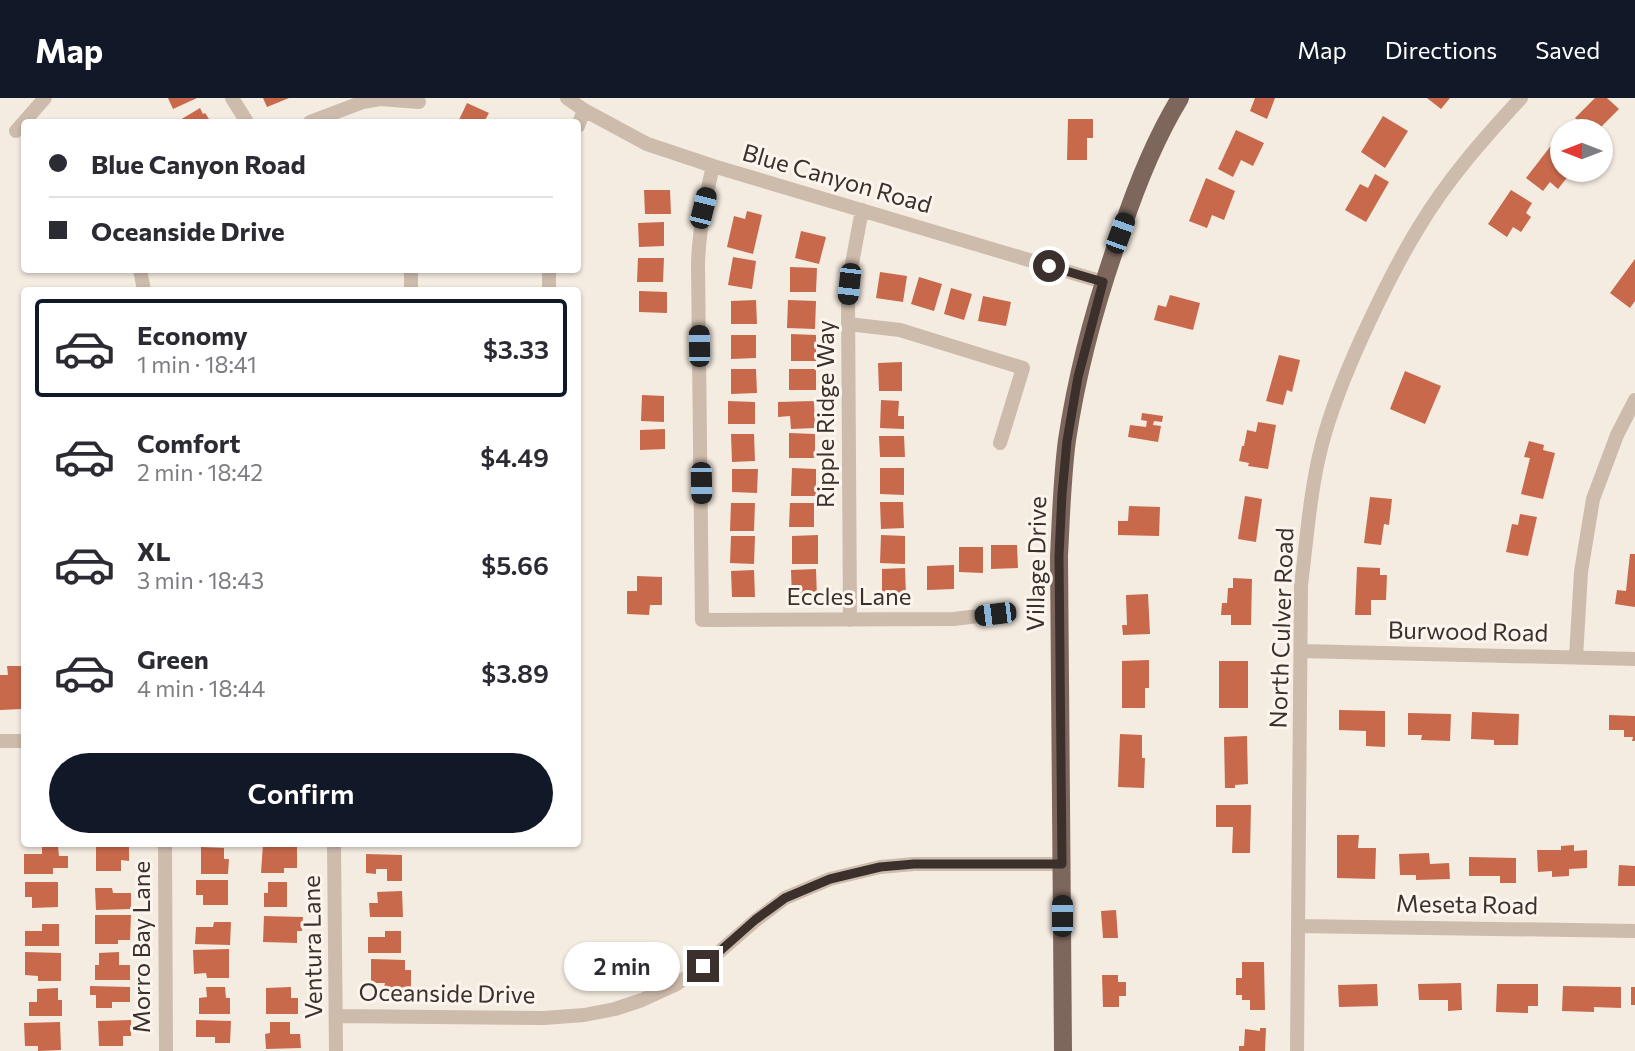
<!DOCTYPE html>
<meta charset="utf-8">
<style>
:root{--surface:#fff;--page:#f2f2f3;--text:#2b2b33;--muted:#7c7c81;--line:#e1e1e2;--accent:#111827}
body{margin:0;font-family:Commissioner,sans-serif;background:var(--page);color:var(--text);height:100vh;display:flex;flex-direction:column;font-size:26px;white-space:nowrap}
*{box-sizing:border-box;margin:0}
p{font-size:23px;color:var(--muted)}
.icon{flex:none;width:38px;height:38px;fill:none;stroke:currentColor;stroke-width:2;stroke-linecap:round;stroke-linejoin:round}
.map{position:relative;flex:1;overflow:hidden}
.panel{position:absolute;left:21px;top:189px;width:560px;height:560px;display:flex;flex-direction:column;background:var(--surface);border-radius:7px;box-shadow:0 2px 5px #0004}
.panel>*{flex:none}
.guide{position:absolute;left:21px;top:21px;width:560px;height:154px;border-radius:7px;box-shadow:0 2px 5px #0004;display:grid;align-content:center;height:154px;padding:0 28px;background:var(--surface)}
.needle{width:46px;rotate:270deg}
.controls{position:absolute;left:1550px;top:21px;display:grid;gap:14px}
.controls a{display:grid;place-items:center;width:63px;height:63px;border-radius:50%;background:var(--surface);box-shadow:0 2px 5px #0004;font-size:35px}
.end{position:absolute;width:32px;height:32px;margin:-16px;border:9px solid #3b302b;background:#fff;box-shadow:0 0 0 4px #fff}
.from{border-radius:50%}
.bubble{position:absolute;height:49px;border-radius:24px;background:var(--surface);box-shadow:0 2px 5px #0004;font-size:23px;font-weight:600;line-height:49px;text-align:center}
.car{position:absolute;width:21px;height:42px;margin:-21px -10px;border-radius:9px;box-shadow:0 0 5px 2px #0007;background:linear-gradient(#222 24%,#8ab4d8 0 40%,#222 0 76%,#8ab4d8 0 86%,#222 0)}
.guide b{display:flex;align-items:center;gap:24px;height:66px;font-size:26px}
.guide b+b{border-top:2px solid var(--line)}
.guide i{width:18px;height:18px;background:var(--text)}
ul{padding:12px 0 0;list-style:none}
li{display:flex;align-items:center;gap:21px;height:98px;margin:0 14px 10px;padding:0 14px;border:4px solid transparent;border-radius:7px}
li div{flex:1}
li b{display:block;font-size:26px}
li em{font-style:normal;font-weight:600}
li.on{border-color:var(--accent)}
li>.icon{width:63px;height:63px;stroke-width:1.5}
.action{display:flex;gap:14px;margin-top:auto;padding:14px 28px}
.action a{flex:1;height:80px;border-radius:42px;background:var(--accent);color:#fff;font-size:28px;font-weight:600;line-height:80px;text-align:center}
header{display:flex;align-items:center;gap:42px;box-sizing:border-box;height:98px;padding:0 35px;background:var(--accent);color:#fff}
header strong{font-size:33px}
nav{display:flex;gap:38px;margin-inline-start:auto;font-size:24px}
.map>svg:first-child{display:block}
</style>
<header>
<strong>Map</strong>
<nav><a>Map</a><a>Directions</a><a>Saved</a></nav>
</header>
<div class="map">
<svg width="1635" height="953" viewBox="0 0 1635 953">
<rect width="100%" height="100%" fill="#f4ebe1"/>
<!-- building -->
<path fill="#c8694b" d="M168,0H197L173,11Z
M263,0H289L267,9Z
M1255,0H1275L1267,21L1250,13Z
M1427,0H1450L1441,11Z
M1595,0H1607L1619,11L1597,33H1589L1575,20Z
M467,5L489,15L484,24H458Z
M200,10L203,16L205,15L211,24H181L180,22Z
M1383,18L1408,33L1385,70L1361,54Z
M1068,21H1093V40H1087V62H1067Z
M1236,32L1264,45L1253,68L1241,62L1233,79L1218,71Z
M1563,32V72H1573L1558,91L1550,84L1543,93L1526,80Z
M1375,76L1389,84L1366,124L1345,112L1360,86L1368,90Z
M1206,80L1235,93L1224,122L1212,117L1207,130L1189,123Z
M644,92H670L671,116H645Z
M1511,92L1532,105L1526,115L1531,119L1521,134L1513,129L1507,139L1488,126Z
M747,113L762,117L753,156L727,149L734,118L745,121Z
M664,124V148L639,149L638,125Z
M801,133L826,139L819,166L795,160Z
M733,159L756,163L752,191L728,187Z
M638,160H664L663,184H637Z
M1635,161V203L1630,210L1610,195Z
M790,169L817,170L816,194H790Z
M880,174L907,178L903,204L876,200Z
M919,179L942,186L934,213L911,206Z
M951,190L972,196L964,222L944,216Z
M639,193L667,194V215L639,214Z
M1170,197L1200,205L1193,232L1154,222L1158,207L1166,209Z
M983,198L1011,204L1006,228L978,223Z
M756,202L757,226H731V203Z
M788,202L816,203L815,231L787,230Z
M791,236L816,237V263H791Z
M731,237H756V260L731,261Z
M1279,257L1300,262L1292,294L1287,292L1283,307L1266,303Z
M902,264V293H879L878,265Z
M731,271H756L757,295L731,296Z
M789,271H816V292H789Z
M1405,273L1441,288L1425,326L1390,311Z
M642,297L664,298V324L641,323Z
M881,302L899,303L898,318H904V331L880,330Z
M728,303L755,304V326H728Z
M814,303L815,330L791,331L790,318L778,319V304Z
M1142,315L1163,318L1162,324L1154,323L1153,327L1161,328L1158,344L1128,339L1130,327L1146,329L1147,323L1141,322Z
M1258,324L1276,327L1268,371L1248,368L1249,365L1239,363L1242,348H1244L1247,332L1256,334Z
M665,331V351L640,352V332Z
M789,335L815,336V360H789Z
M731,336H754L755,363L732,364Z
M879,338H904L905,359H880Z
M1529,343L1544,347L1543,352L1555,355L1543,401L1521,396L1530,360L1524,359Z
M792,370L816,371V398H791Z
M880,370H904V397L880,396Z
M732,371H758L757,395L732,394Z
M1245,398L1262,401L1256,444L1238,441Z
M1370,399L1392,401L1389,427L1384,426L1381,447L1364,445Z
M880,404H903L904,430L881,431Z
M731,405H755L754,433H730Z
M790,405H814V429H789Z
M1129,408L1160,409L1159,438L1118,437V423H1128Z
M1520,416L1537,419L1528,458L1506,454L1512,426L1518,427Z
M818,437V466H792V438Z
M881,437L905,438V466L880,465Z
M731,438H755L754,466L730,465Z
M991,447H1017L1018,470L991,471Z
M959,449H983V475L959,474Z
M1630,456H1635V509L1615,506L1617,492L1626,493Z
M954,467V491L927,492V468Z
M1357,469L1380,470V477H1387L1386,502H1371V517H1355Z
M905,470L906,498L882,499V471Z
M816,471L817,500H792L791,472Z
M754,472L755,499H732L731,473Z
M637,478L662,479V507H650L649,517L627,516V493H637Z
M1233,480L1252,481L1251,527H1231V517H1221L1222,505H1227L1228,490H1233Z
M1148,496L1150,536L1123,537L1122,527H1127L1126,497Z
M1149,562V590H1145V610H1122V563Z
M1219,563H1248V610H1219Z
M7,568H24V600H21V611L0,612V577H8Z
M1339,612L1385,613V649L1366,648V633L1339,632Z
M1472,614L1519,616L1518,647H1494V642L1471,641Z
M1408,615L1451,616L1450,643L1421,642L1422,637H1408Z
M1609,617L1635,618V643H1632L1633,639H1624V632H1609Z
M1120,636L1142,637V660H1145L1144,690L1118,689Z
M1247,638L1248,686L1235,687V690H1225L1224,639Z
M1216,707H1251L1250,755H1232L1233,729H1216Z
M1337,737H1359L1358,750H1376L1375,781L1337,780Z
M263,746L297,747V770H284V775H261Z
M367,746H399V749H367Z
M96,747L129,748V763L121,762V773H96Z
M1574,747V753L1587,752V770L1569,771V778L1552,779V773L1538,774L1537,752H1561V748Z
M42,749H58L59,758H68V770H53V776H24V756H42Z
M201,749L224,750V761H229L228,776H201Z
M1429,755L1430,766L1449,765L1450,781L1416,782V777H1400L1399,756Z
M366,756L402,757V783H387V771H376V776L366,775Z
M1469,759L1516,760V785H1500V778H1469Z
M1619,767L1635,768V788H1618Z
M196,782H228V807H203V797H196Z
M25,784H58V809L32,810V799H25Z
M268,784H287V809H264V795H268Z
M95,790H112L113,795H131V811L96,812Z
M402,793L403,819H370L369,805H378L377,794Z
M1116,812L1118,840H1103L1101,813Z
M95,817H131L130,842H118V846H95Z
M264,818L303,819L302,833H297V845L263,844Z
M214,824H231L230,847L195,846L196,829H213Z
M42,826H59V848H25V833H42Z
M385,833H401V855H368V839H385Z
M229,851V880H207L206,875L194,876L193,852Z
M25,854L61,855V883H38V878L25,877Z
M119,854V867H130V882H95V867H99V855Z
M371,861L405,862V872H411V890L384,889L385,885H371Z
M1242,864H1264L1265,912H1250V902H1242V897H1236V880H1242Z
M1102,877H1118V884H1126V898H1119V909H1103Z
M1461,885L1462,912L1448,913V902H1419L1418,886Z
M1377,886L1378,908L1339,909L1338,887Z
M1497,886H1538V908H1528V915L1496,914Z
M90,888L130,889V904H112V910H96V897H90Z
M1563,888L1621,889V910L1594,909V914L1562,913Z
M206,889H225L226,900H230V916H199V900L207,899Z
M291,889V900H298V916H266V890Z
M1631,889H1635V907H1631Z
M58,890V902H62V918H29V904H37V891Z
M131,922V938H123V948H99L98,923Z
M196,922L231,923L230,945H215V939H196Z
M60,924L61,952L38,953V948H25L24,925Z
M270,924H290V936H300L301,950L266,951L265,936L270,935Z
M1260,930H1266L1265,953H1239V948H1244L1245,931L1260,933Z"/>
<g fill="none" stroke-linecap="round" stroke-linejoin="round">
<!-- minor -->
<path stroke="#cdbbac" stroke-width="14" d="M232,0L247,24
M567,0L584,12L647,46L713,68L1103,184
M310,24L363,4L380,1L419,4
M578,28L584,12
M16,33L45,0
M713,68C705,101 699,132 698,166L702,522L954,521L995,516
M140,172L144,192
M411,192V172
M549,192V172
M848,226L900,232L1023,270L1000,345
M850,522L848,200L851,171L862,112
M1301,553L1635,561
M1576,559L1581,474L1593,401L1617,337L1635,302
M0,643H24
M165,746L166,953
M334,746L336,953
M1298,828L1635,833
M336,918L544,920L584,917L615,911L642,902L675,887L703,868L756,822L785,800L830,781L880,769L914,766H1061
M1297,953L1301,487C1307,440 1310,392 1322,346C1332,308 1347,272 1363,237C1380,200 1398,163 1419,129C1447,82 1484,40 1521,0"/>
<!-- major -->
<path stroke="#7d675c" stroke-width="18" d="M1063,953L1059,458C1061,419 1062,380 1067,342C1078,269 1097,200 1122,131C1137,86 1155,41 1180,0"/>
</g>
<g fill="none" stroke-linecap="round" stroke-linejoin="round">
<!-- route -->
<path stroke="#3b302b" stroke-width="9" d="M703,868L755,822L785,800L830,781L880,769L914,766H1062L1059,458L1062,396L1067,343L1078,279L1103,184L1049,168"/>
</g>
<g text-anchor="middle" stroke-width="6" stroke-linejoin="round" paint-order="stroke">
<!-- street labels -->
<g font-size="24" fill="#3b302b" stroke="#fbf5ee">
<text transform="translate(837 81) rotate(16)" y="8">Blue Canyon Road</text>
<text transform="translate(826 316) rotate(-90)" y="8">Ripple Ridge Way</text>
<text transform="translate(1037 466) rotate(-89)" y="8">Village Drive</text>
<text x="849" y="507">Eccles Lane</text>
<text transform="translate(1282 530) rotate(-88)" y="8">North Culver Road</text>
<text transform="translate(1468 534) rotate(1)" y="8">Burwood Road</text>
<text transform="translate(1467 807) rotate(1)" y="8">Meseta Road</text>
<text transform="translate(142 849) rotate(-90)" y="8">Morro Bay Lane</text>
<text transform="translate(313 849) rotate(-91)" y="8">Ventura Lane</text>
<text transform="translate(447 896) rotate(1)" y="8">Oceanside Drive</text>
</g>
</g>
</svg>
<div class="controls">
<a><svg class="needle" viewBox="-14 -14 28 28"><path d="M0-13l5 13h-10z" fill="#e53935"/><path d="M0 13l5-13h-10z" fill="#7c7c81"/></svg></a>
</div>
<i class="end from" style="left:1049px;top:168px"></i>
<i class="end" style="left:703px;top:868px"></i>
<div class="bubble" style="left:564px;top:844px;width:116px">2 min</div>
<i class="car" style="left:703px;top:110px;rotate:14deg"></i>
<i class="car" style="left:1120px;top:135px;rotate:20deg"></i>
<i class="car" style="left:849px;top:186px;rotate:186deg"></i>
<i class="car" style="left:699px;top:248px;rotate:359deg"></i>
<i class="car" style="left:701px;top:385px;rotate:179deg"></i>
<i class="car" style="left:995px;top:516px;rotate:263deg"></i>
<i class="car" style="left:1062px;top:818px;rotate:0deg"></i>
<div class="guide">
<b><i class="from"></i>Blue Canyon Road</b>
<b><i></i>Oceanside Drive</b>
</div>
<section class="panel">
<ul>
<li class="on"><svg class="icon" aria-label="car" viewBox="0 0 24 24"><path d="M5 17H2v-5l4-1 3-4h7l3 4 3 1v5h-3M9 17h6M6 11h13"/><circle cx="7" cy="17" r="2"/><circle cx="17" cy="17" r="2"/></svg><div><b>Economy</b><p>1 min · 18:41</p></div><em>$3.33</em></li>
<li><svg class="icon" aria-label="car" viewBox="0 0 24 24"><path d="M5 17H2v-5l4-1 3-4h7l3 4 3 1v5h-3M9 17h6M6 11h13"/><circle cx="7" cy="17" r="2"/><circle cx="17" cy="17" r="2"/></svg><div><b>Comfort</b><p>2 min · 18:42</p></div><em>$4.49</em></li>
<li><svg class="icon" aria-label="car" viewBox="0 0 24 24"><path d="M5 17H2v-5l4-1 3-4h7l3 4 3 1v5h-3M9 17h6M6 11h13"/><circle cx="7" cy="17" r="2"/><circle cx="17" cy="17" r="2"/></svg><div><b>XL</b><p>3 min · 18:43</p></div><em>$5.66</em></li>
<li><svg class="icon" aria-label="car" viewBox="0 0 24 24"><path d="M5 17H2v-5l4-1 3-4h7l3 4 3 1v5h-3M9 17h6M6 11h13"/><circle cx="7" cy="17" r="2"/><circle cx="17" cy="17" r="2"/></svg><div><b>Green</b><p>4 min · 18:44</p></div><em>$3.89</em></li>
</ul>
<div class="action"><a>Confirm</a></div>
</section>
</div>
